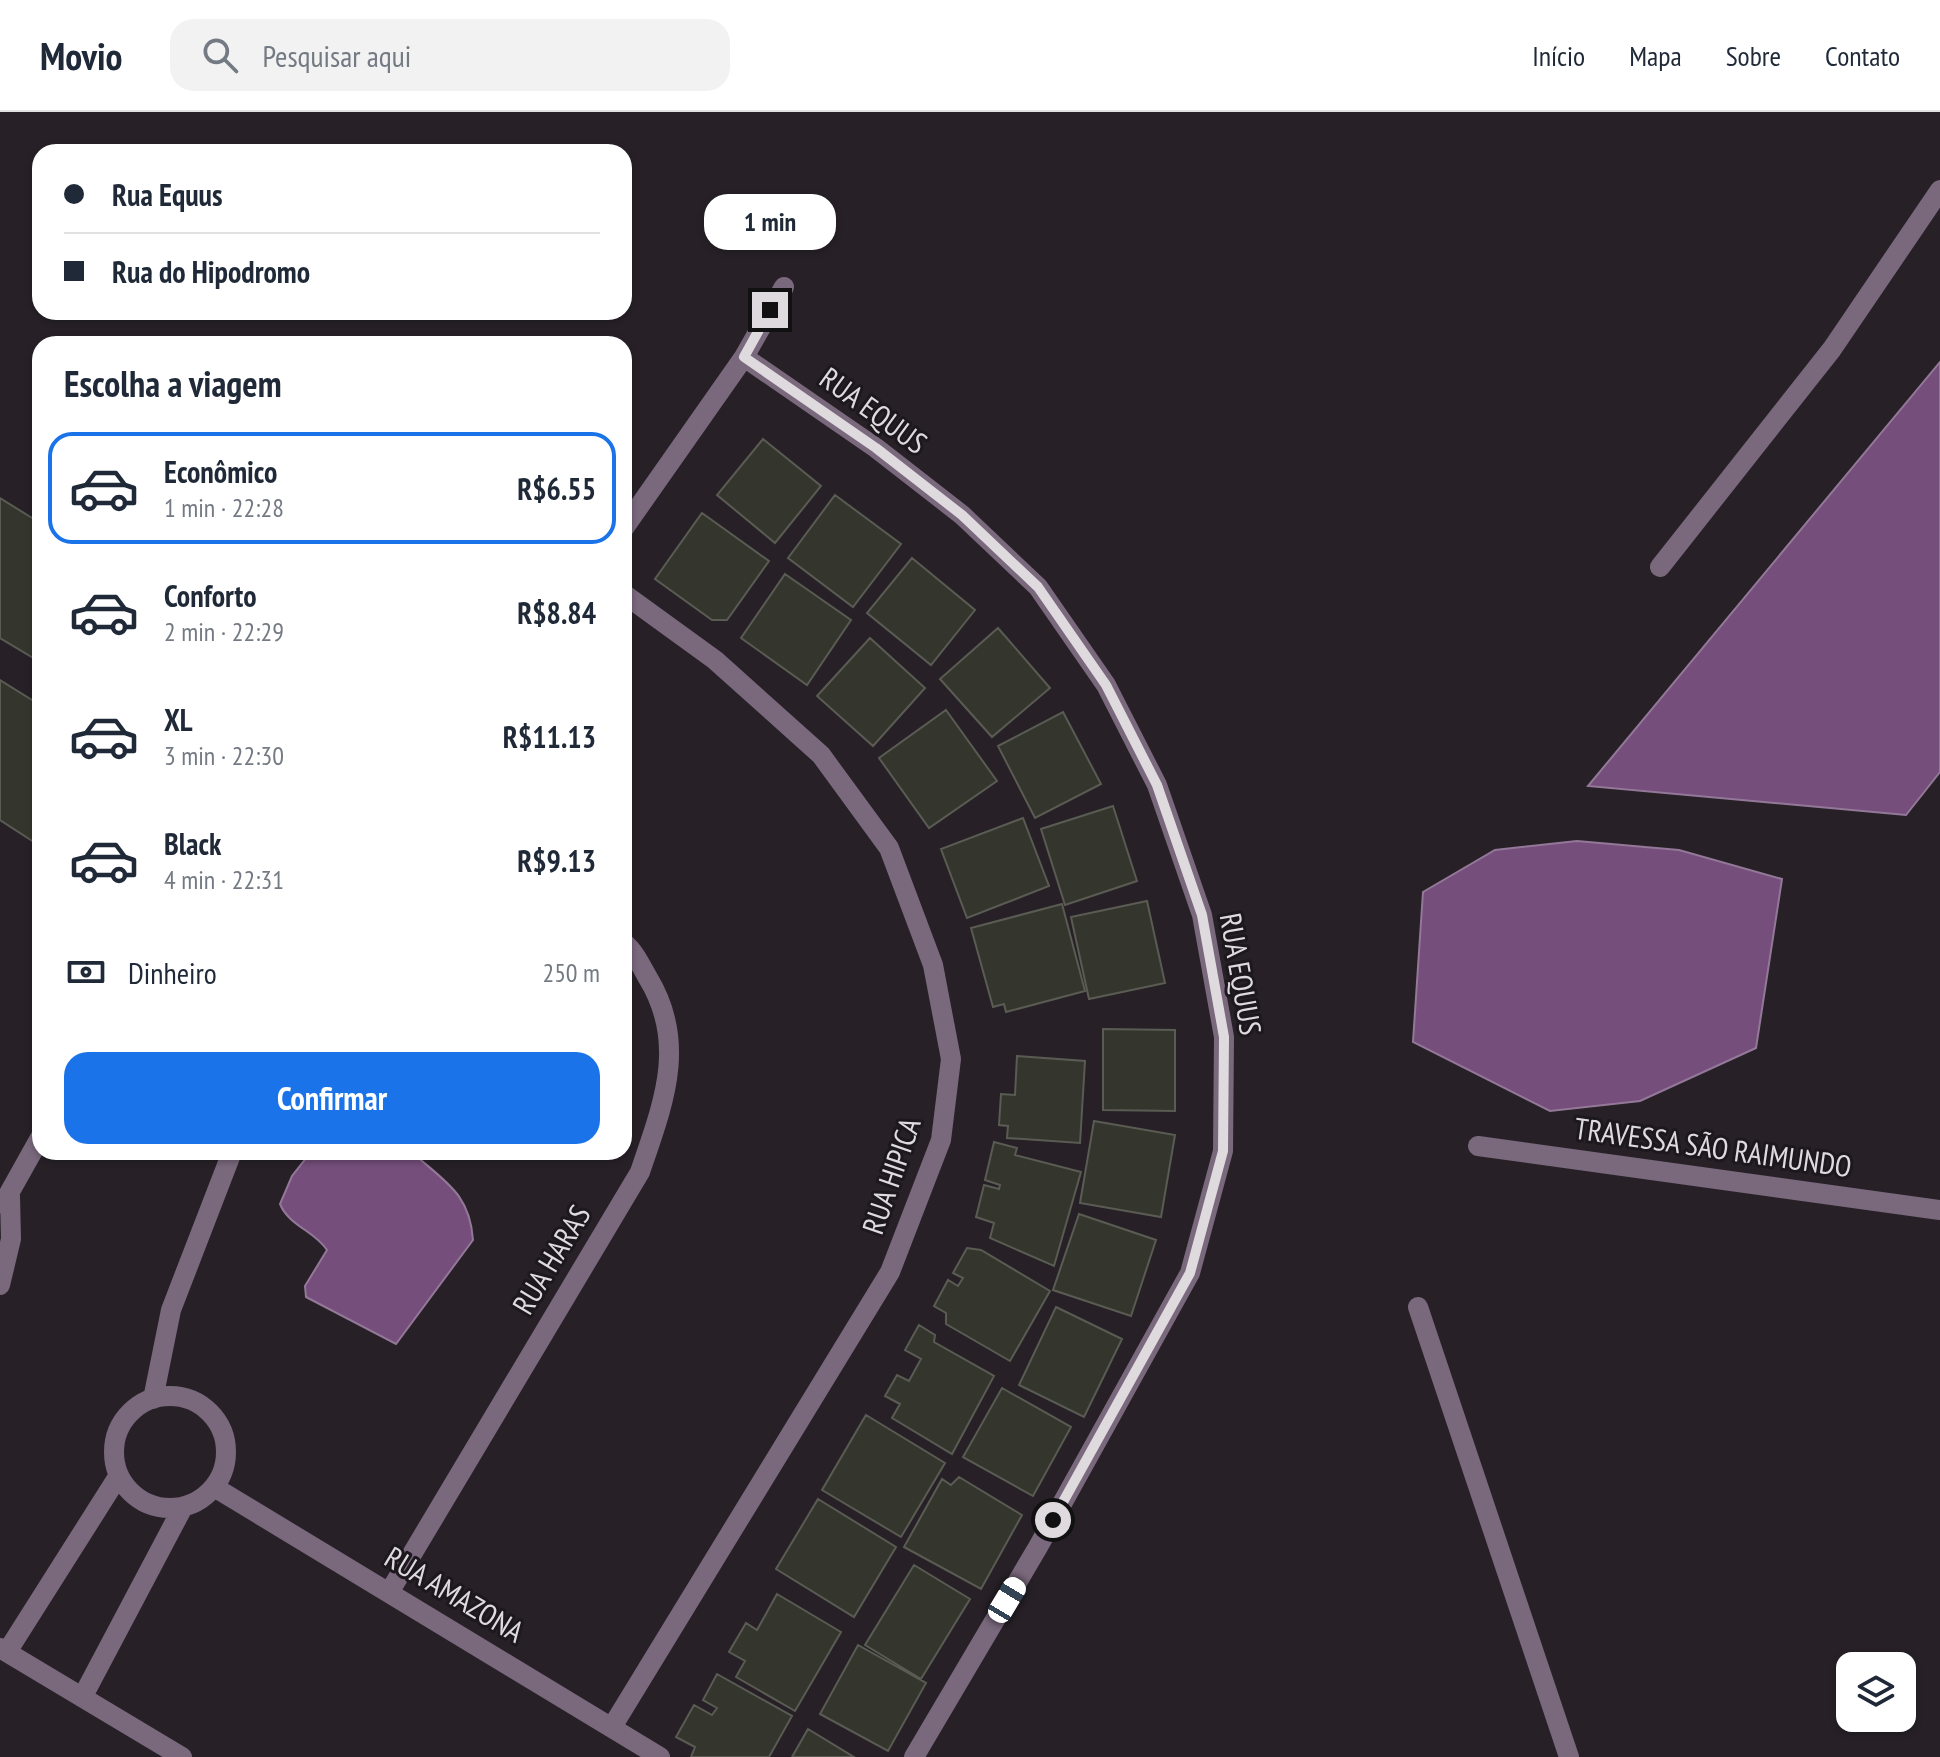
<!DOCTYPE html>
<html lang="pt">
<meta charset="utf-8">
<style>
:root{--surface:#fff;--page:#f2f2f3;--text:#1f2937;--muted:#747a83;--line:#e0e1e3;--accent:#1a73e8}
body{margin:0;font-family:"PT Sans Narrow",sans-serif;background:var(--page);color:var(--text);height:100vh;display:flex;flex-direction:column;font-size:30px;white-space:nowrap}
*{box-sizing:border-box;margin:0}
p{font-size:26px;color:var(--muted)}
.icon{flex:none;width:44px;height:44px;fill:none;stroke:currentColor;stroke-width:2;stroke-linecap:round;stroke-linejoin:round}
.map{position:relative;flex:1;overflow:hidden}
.side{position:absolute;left:32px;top:224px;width:600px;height:824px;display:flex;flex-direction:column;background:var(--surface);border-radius:24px;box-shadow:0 2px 6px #0004}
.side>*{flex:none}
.hud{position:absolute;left:32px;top:32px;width:600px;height:176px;border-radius:24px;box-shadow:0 2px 6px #0004;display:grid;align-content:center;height:176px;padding:0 32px;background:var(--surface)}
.buttons{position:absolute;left:1836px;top:1540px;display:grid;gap:16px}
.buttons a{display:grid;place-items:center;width:80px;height:80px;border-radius:16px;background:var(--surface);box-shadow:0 2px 6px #0004;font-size:40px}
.end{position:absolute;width:36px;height:36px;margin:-18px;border:10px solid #dedade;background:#111;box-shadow:0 0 0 4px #111}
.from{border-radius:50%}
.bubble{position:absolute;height:56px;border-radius:24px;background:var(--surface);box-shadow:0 2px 6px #0004;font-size:26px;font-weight:700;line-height:56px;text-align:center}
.car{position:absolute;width:24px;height:48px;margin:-24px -12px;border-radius:10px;box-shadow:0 0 6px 2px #0007;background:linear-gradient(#fff 24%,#345 0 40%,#fff 0 76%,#345 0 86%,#fff 0)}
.hud b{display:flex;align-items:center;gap:28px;height:76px;font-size:30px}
.hud b+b{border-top:2px solid var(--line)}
.hud i{width:20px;height:20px;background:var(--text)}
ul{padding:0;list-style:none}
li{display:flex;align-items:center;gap:24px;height:112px;margin:0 16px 12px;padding:0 16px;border:4px solid transparent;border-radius:24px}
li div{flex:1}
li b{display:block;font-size:30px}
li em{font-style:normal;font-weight:700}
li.active{border-color:var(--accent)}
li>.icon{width:72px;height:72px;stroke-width:1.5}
h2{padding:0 32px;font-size:36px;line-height:96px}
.pay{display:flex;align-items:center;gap:20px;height:88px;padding:0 32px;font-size:30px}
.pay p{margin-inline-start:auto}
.cta{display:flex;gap:16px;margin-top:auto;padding:16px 32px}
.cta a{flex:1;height:92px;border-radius:24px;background:var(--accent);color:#fff;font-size:32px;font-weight:700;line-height:92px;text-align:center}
header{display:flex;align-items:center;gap:48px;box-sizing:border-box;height:112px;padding:0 40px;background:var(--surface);border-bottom:2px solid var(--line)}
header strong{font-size:38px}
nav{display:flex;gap:44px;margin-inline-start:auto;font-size:28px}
.search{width:560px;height:72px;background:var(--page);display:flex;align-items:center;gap:20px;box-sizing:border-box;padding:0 28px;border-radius:24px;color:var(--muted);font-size:30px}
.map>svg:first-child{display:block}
</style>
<header>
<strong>Movio</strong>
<div class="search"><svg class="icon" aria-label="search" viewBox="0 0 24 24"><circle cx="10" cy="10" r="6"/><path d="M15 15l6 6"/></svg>Pesquisar aqui</div>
<nav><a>Início</a><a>Mapa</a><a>Sobre</a><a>Contato</a></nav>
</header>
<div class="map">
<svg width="1940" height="1645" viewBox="0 0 1940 1645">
<rect width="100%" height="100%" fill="#272127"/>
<!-- water -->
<path fill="#754e7b" stroke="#947899" stroke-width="2" d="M1940,250V660L1906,703L1588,674Z
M1577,729L1679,738L1782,767L1756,936L1640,989L1550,999L1413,930L1423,780L1495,738Z
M311,1040L324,1045L328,1040H407L415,1043C447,1071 470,1083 473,1128L396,1232L306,1185L305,1174L327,1138C315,1119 289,1114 280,1092L292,1064Z"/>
<!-- building -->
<path fill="#34362e" stroke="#5a5c53" stroke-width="2" d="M763,327L821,374L775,431L717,383Z
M835,383L901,432L853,495L788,446Z
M0,386L40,411V550L0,526Z
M702,401L769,449L727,508H712L655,467Z
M912,446L975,498L931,553L867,501Z
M785,462L851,508L807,573L741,526Z
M998,516L1050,576L992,625L940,567Z
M870,526L925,576L873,634L817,584Z
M0,568L40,593V734L0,708Z
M946,598L997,669L929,716L879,646Z
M1063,600L1101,672L1035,706L998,634Z
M1113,694L1137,769L1065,793L1041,717Z
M1023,706L1049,774L967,806L941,737Z
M1147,789L1165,871L1089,887L1071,805Z
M1062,792L1085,879L1006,900L1004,892L993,895L971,816Z
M1103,917L1175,918V999L1103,998Z
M1017,944L1085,949L1080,1031L1007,1026L1008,1014L999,1013L1001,982L1015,983Z
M1094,1009L1175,1023L1161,1105L1080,1091Z
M994,1030L1017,1036L1015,1043L1081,1060L1054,1154L990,1126L994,1111L976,1105L984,1073L999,1077L1000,1073L985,1068Z
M1079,1102L1156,1128L1131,1204L1053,1178Z
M967,1136L981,1138L1050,1179L1010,1249L946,1212V1201L934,1194L948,1168L958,1174L963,1166L953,1161Z
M1056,1195L1122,1227L1084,1305L1019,1273Z
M919,1213L935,1223L934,1230L994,1264L952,1342L892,1306L900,1292L885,1284L897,1263L909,1269L921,1247L905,1238Z
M1002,1276L1071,1315L1033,1384L963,1345Z
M866,1303L945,1351L901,1425L822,1378Z
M959,1365L1022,1403L981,1477L904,1435L942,1367L951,1373Z
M818,1387L896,1435L854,1505L776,1457Z
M914,1453L970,1487L921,1567L865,1533Z
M777,1482L841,1520L795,1599L736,1565L745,1549L729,1540L746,1511L757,1518Z
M858,1533L926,1571L888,1639L820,1602Z
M717,1562L792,1604L769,1645H691L695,1635L676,1625L694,1593L712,1603L717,1596L703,1588Z
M808,1617L854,1645H792Z"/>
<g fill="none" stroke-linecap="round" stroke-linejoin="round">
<!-- minor -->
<path stroke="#7a687d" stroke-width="20" d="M744,245L876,336L962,403L1038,475L1106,573L1157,673L1202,803L1224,925L1223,1039L1190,1161L1038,1435L914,1645
M624,416L744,245L784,175
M1660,455L1832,237L1940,78
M1478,1034L1940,1098
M3,1092L40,1026
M0,1173L11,1127L10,1084
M1418,1195L1569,1645
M114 1340a56 56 0 1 1 112 0a56 56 0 1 1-112 0Z
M153,1287L171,1198L232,1040
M214,1375L660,1645
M390,1479L640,1060C663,992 688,932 648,866C641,854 635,840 624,831
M0,1536L182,1645
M7,1540L119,1363
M83,1584L183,1395
M612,1615L890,1160L941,1028L951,947L933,853L889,736L821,643L715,548L624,482"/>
</g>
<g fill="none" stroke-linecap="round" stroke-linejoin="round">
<!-- route -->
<path stroke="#dedade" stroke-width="10" d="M770,198L744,245L876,336L962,403L1038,475L1106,573L1157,673L1202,803L1224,925L1223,1039L1190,1161L1053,1408"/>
</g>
<g text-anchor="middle" stroke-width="6" stroke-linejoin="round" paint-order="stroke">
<!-- street labels -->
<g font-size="30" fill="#dedade" stroke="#1d181e">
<text transform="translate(873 299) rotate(36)" y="10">RUA EQUUS</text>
<text transform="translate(1240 862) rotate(80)" y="10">RUA EQUUS</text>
<text transform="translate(1713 1036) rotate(8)" y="10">TRAVESSA SÃO RAIMUNDO</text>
<text transform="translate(892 1064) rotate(-71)" y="10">RUA HIPICA</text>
<text transform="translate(552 1148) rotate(-59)" y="10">RUA HARAS</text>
<text transform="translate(454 1483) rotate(31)" y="10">RUA AMAZONA</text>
</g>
</g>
</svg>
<div class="buttons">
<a><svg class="icon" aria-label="layers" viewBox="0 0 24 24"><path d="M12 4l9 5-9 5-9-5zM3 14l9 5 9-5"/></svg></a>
</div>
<i class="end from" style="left:1053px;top:1408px"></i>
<i class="end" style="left:770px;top:198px"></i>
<div class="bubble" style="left:704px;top:82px;width:132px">1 min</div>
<i class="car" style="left:1007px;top:1488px;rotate:31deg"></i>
<div class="hud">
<b><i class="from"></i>Rua Equus</b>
<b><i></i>Rua do Hipodromo</b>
</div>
<section class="side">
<h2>Escolha a viagem</h2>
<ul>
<li class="active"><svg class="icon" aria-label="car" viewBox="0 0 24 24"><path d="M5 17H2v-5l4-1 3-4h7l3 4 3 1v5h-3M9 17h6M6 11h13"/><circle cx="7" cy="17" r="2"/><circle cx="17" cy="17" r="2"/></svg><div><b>Econômico</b><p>1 min · 22:28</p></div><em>R$6.55</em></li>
<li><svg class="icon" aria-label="car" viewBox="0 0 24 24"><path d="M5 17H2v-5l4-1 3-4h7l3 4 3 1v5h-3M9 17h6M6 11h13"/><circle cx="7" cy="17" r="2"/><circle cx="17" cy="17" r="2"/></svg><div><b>Conforto</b><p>2 min · 22:29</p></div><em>R$8.84</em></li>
<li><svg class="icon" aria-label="car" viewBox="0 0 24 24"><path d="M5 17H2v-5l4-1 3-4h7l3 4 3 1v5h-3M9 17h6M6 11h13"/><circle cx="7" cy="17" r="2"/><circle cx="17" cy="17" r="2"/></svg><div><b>XL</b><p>3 min · 22:30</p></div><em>R$11.13</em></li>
<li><svg class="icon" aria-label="car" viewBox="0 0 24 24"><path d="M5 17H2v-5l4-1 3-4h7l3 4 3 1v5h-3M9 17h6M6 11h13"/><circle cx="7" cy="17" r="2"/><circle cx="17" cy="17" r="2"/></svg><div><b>Black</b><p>4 min · 22:31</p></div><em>R$9.13</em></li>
</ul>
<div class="pay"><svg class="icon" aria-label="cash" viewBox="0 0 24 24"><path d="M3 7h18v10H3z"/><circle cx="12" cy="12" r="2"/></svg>Dinheiro<p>250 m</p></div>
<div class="cta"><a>Confirmar</a></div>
</section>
</div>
